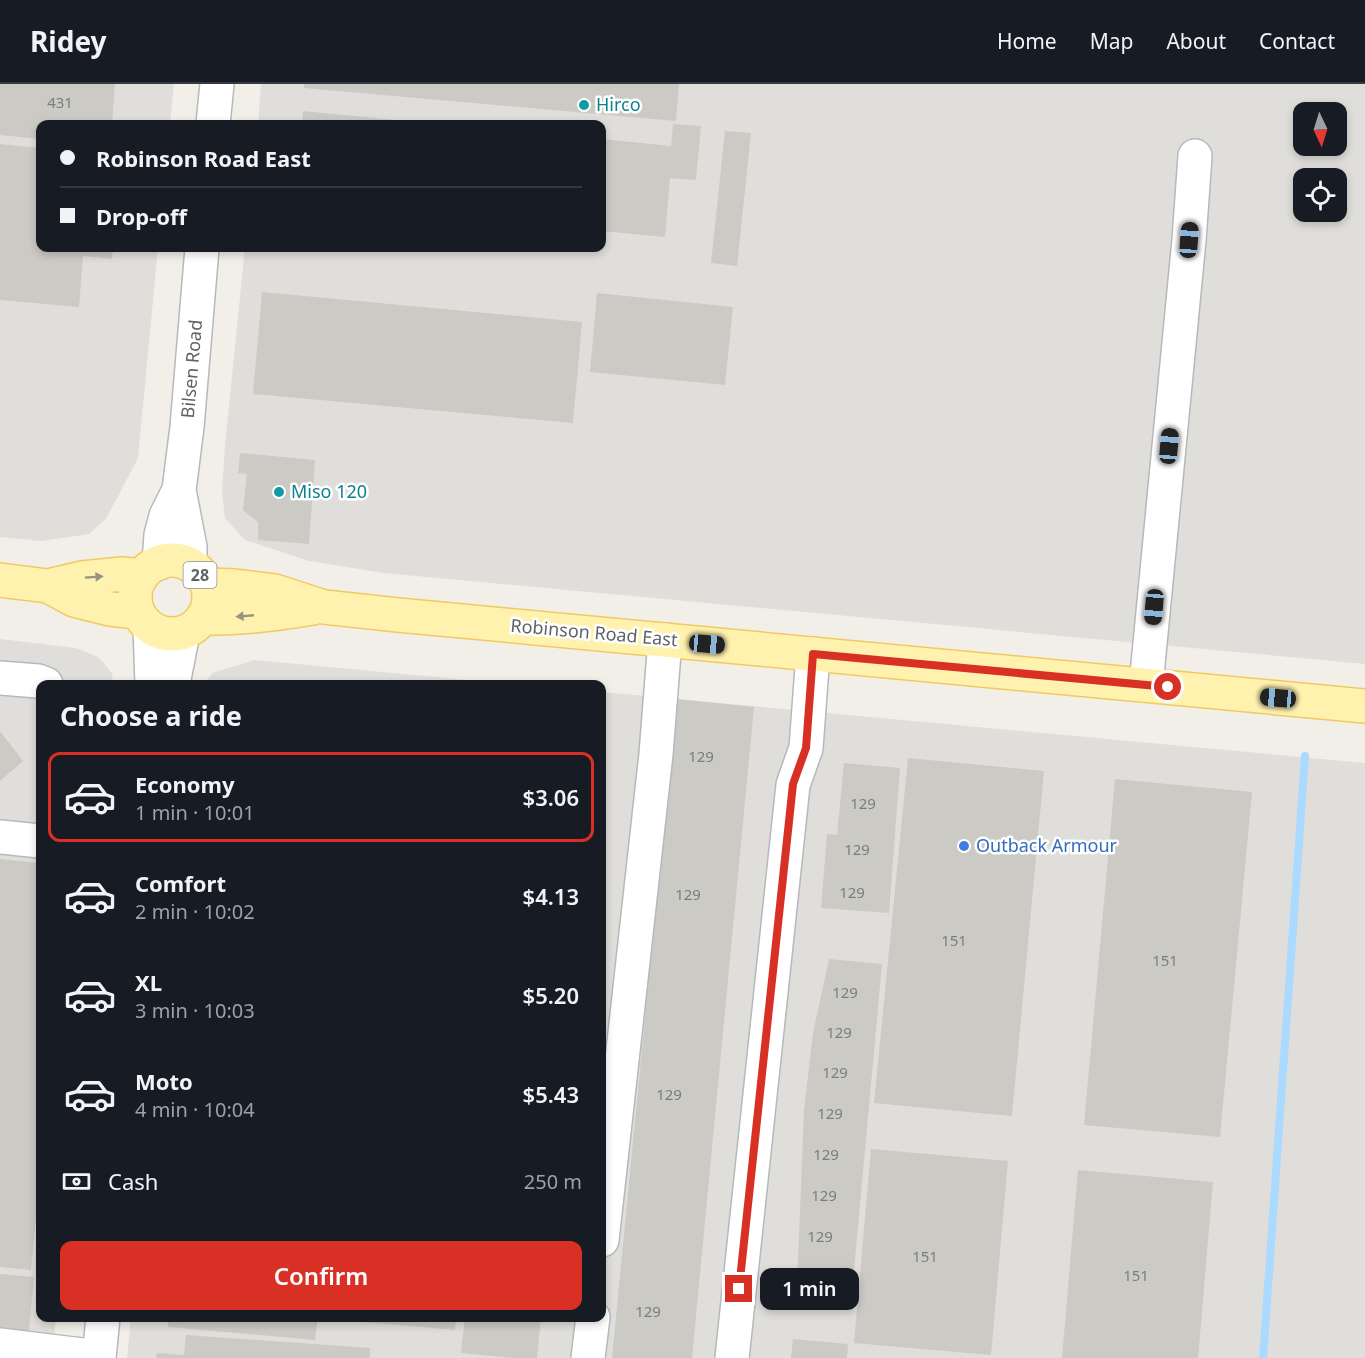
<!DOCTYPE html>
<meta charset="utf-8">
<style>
:root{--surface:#171b24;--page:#242831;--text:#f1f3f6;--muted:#9ea1a6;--line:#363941;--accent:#d93025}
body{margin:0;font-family:"Noto Sans",sans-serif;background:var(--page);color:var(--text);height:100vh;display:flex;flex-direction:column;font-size:22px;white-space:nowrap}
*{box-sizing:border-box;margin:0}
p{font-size:20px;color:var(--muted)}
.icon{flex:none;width:33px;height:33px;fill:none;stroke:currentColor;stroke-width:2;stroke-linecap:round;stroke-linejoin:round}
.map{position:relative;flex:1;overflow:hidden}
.side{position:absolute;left:36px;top:596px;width:570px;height:642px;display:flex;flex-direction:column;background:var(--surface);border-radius:12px;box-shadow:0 3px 9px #0003}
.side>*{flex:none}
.banner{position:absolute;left:36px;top:36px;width:570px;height:132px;border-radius:12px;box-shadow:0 3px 9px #0003;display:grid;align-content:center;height:132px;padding:0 24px;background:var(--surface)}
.needle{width:39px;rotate:176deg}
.controls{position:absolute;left:1293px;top:18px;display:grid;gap:12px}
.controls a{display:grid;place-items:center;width:54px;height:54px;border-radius:12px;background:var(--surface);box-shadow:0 3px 9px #0003;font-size:30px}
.end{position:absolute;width:27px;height:27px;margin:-14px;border:8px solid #d93025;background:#fff;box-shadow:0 0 0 3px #fff}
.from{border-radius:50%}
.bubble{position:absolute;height:42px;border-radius:12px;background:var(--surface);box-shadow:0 3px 9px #0003;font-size:20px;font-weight:600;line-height:42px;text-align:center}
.car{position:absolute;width:18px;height:36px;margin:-18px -9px;border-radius:8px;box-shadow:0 0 4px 2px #0007;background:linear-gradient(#222 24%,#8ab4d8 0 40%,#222 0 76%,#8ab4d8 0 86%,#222 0)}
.banner b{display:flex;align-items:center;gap:21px;height:57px;font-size:22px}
.banner b+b{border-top:2px solid var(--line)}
.banner i{width:15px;height:15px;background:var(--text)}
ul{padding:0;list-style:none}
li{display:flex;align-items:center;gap:18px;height:90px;margin:0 12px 9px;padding:0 12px;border:3px solid transparent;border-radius:12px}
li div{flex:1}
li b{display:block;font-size:22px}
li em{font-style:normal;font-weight:600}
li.active{border-color:var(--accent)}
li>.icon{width:54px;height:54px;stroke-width:1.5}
h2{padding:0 24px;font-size:27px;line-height:72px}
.pay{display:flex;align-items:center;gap:15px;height:66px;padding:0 24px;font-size:22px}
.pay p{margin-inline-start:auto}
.button{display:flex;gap:12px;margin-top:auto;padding:12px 24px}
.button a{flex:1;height:69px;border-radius:12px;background:var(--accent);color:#fff;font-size:24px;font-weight:600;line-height:69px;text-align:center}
header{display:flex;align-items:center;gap:36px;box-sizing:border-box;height:84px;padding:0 30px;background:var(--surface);border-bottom:2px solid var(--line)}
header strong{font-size:28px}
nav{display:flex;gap:33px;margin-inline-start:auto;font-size:21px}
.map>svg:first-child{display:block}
</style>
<header>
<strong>Ridey</strong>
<nav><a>Home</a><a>Map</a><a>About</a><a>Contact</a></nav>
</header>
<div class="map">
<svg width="1365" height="1274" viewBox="0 0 1365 1274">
<rect width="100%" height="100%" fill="#f1efe8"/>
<!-- industrial -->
<path fill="#e0deda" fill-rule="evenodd" d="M0,0H174L170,40H40V164H158L138,374L106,435L89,450L42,457L0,453Z
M261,0H1365V580L384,489L309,477L245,456L225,434L222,408L225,361L245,164H602V40H258ZM1304,28H1336V62H1304ZM1304,94H1336V128H1304Z
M0,555L76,564L98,573L112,589L113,600H40V1233H56L52,1274H0Z
M255,576L511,600H204L212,589Z
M602,608L1365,679V1274H127L131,1233H602Z"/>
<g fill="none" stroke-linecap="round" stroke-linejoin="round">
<!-- stream -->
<path stroke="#aadaff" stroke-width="8" d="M1263,1274L1305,672"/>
</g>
<!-- building -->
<path fill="#cccac5" d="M0,0H115L112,39L94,37V40H40V55L0,51Z
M304,0H679L676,37L304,4Z
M303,27L428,39V40H302Z
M673,40L701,42L696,96L670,94L665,153L602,147V55L671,62Z
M725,47L751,49L737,182L711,179Z
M0,60L40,64V164H113L112,175L83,172L79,223L0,216Z
M262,208L582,238L573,339L253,310Z
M597,209L733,223L725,301L590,288Z
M240,369L315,376L309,460L258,456V438L243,426L247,390L238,389Z
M676,615L754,623L692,1274H612Z
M0,647L23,677L0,697Z
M908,674L1044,687L1012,1032L874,1019Z
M844,679L900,684L889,829L821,824L827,750L837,751Z
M1115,695L1252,708L1220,1053L1084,1041Z
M0,775L40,779V1089L31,1186L0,1183Z
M829,875L882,880L852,1208L797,1202L804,1026L813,949Z
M871,1065L1008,1077L991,1271L854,1259Z
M1078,1086L1213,1098L1198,1274H1062Z
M0,1190L34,1193L28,1257L0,1254Z
M168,1233H318L315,1256L168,1243Z
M328,1233H456L455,1246L328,1235Z
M465,1233H541L537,1274H513L461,1269Z
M186,1251L370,1264V1274H156L157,1269L184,1271Z
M793,1255L848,1260L847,1274H791Z"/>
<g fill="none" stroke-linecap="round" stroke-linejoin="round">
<defs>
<path id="minor" d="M213,40L217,0
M159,479L161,451L166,432L179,406
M190,481V463L179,406L187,343L202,164
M150,544L152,600
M0,594L38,597L46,600
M173,600L183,549
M1146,601L1189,156L1195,72
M0,753L40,757
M602,1156L656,670L665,556
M0,1261L99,1273
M99,1274L103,1233
M588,1274L593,1233
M732,1274L793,701L806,664L813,570"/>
<path id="major" d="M135 513a37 37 0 1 1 74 0a37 37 0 1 1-74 0Z
M0,496L48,502L82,494L122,490L142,492
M207,501L235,502L275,507L324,523L398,531L1365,622
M48,502L74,516L110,525L137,528
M202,534C239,535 277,530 313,524"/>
</defs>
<!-- minor casing -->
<use href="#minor" stroke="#b5b8bc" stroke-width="36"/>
<!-- major casing -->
<use href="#major" stroke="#f2c960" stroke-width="36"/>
<!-- minor -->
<use href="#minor" stroke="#fff" stroke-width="33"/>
<!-- major -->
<use href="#major" stroke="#fff2af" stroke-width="33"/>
</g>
<!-- one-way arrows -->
<defs><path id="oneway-solid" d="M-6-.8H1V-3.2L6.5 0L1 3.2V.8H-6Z" transform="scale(1.5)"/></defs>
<g fill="#979581">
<use href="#oneway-solid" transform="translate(94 493) rotate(-4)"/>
<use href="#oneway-solid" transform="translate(245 532) rotate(175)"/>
</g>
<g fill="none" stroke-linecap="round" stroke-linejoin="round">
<!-- route -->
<path stroke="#d93025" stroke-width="8" d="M739,1205L793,700L806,664L813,570L1168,603"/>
</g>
<!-- markers -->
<g fill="#0f9aa8" stroke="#fff" stroke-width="2">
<circle cx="584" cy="21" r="6"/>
<circle cx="279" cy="408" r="6"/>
</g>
<circle fill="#3f7fe0" stroke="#fff" stroke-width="2" cx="964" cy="762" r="6"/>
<g text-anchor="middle" stroke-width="5" stroke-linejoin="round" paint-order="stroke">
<!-- number labels -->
<g font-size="15" fill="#7a7d7f">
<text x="60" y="24">431</text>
<text x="701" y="678">129</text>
<text x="863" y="725">129</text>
<text x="857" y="771">129</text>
<text x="852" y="814">129</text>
<text x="688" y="816">129</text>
<text x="954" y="862">151</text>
<text x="1165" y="882">151</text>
<text x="845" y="914">129</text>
<text x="839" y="954">129</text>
<text x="835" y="994">129</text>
<text x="669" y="1016">129</text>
<text x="830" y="1035">129</text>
<text x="826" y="1076">129</text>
<text x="824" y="1117">129</text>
<text x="820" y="1158">129</text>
<text x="925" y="1178">151</text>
<text x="1136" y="1197">151</text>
<text x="648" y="1233">129</text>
</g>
<!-- shield labels -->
<rect fill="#fff" stroke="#8f9295" stroke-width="1.5" x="183.5" y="478" width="33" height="26" rx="4.5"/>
<g font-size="16" font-weight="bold" fill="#5f6368">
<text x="200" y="497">28</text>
</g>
<!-- culture labels -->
<g font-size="18" fill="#0d838f" stroke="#fff" text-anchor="start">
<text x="596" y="27">Hirco</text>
<text x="291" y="414">Miso 120</text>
</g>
<!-- street labels -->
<g font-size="18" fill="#5f6368" stroke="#fff">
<text transform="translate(192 285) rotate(-85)" y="6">Bilsen Road</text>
<text transform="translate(594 549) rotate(5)" y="6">Robinson Road East</text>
</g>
<!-- shop labels -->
<g font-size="18" fill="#366cbe" stroke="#fff" text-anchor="start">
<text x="976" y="768">Outback Armour</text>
</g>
</g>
</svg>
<div class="controls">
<a><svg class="needle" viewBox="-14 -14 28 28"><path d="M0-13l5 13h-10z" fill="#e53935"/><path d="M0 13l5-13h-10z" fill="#9ea1a6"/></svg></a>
<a><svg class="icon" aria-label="locate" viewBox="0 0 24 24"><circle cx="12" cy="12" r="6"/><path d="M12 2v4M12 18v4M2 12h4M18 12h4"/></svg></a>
</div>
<i class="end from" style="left:1168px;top:603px"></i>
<i class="end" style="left:739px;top:1205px"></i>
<div class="bubble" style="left:760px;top:1184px;width:99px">1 min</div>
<i class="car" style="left:1189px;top:156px;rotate:4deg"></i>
<i class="car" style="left:1169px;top:362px;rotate:5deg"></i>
<i class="car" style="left:1154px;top:523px;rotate:185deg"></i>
<i class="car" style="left:707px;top:560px;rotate:95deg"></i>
<i class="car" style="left:1278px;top:614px;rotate:275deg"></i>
<div class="banner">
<b><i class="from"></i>Robinson Road East</b>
<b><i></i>Drop-off</b>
</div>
<section class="side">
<h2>Choose a ride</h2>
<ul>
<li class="active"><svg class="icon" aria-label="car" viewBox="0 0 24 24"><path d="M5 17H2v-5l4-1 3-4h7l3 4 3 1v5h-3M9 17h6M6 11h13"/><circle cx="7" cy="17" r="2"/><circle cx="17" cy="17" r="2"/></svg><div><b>Economy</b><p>1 min · 10:01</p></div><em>$3.06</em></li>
<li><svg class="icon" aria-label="car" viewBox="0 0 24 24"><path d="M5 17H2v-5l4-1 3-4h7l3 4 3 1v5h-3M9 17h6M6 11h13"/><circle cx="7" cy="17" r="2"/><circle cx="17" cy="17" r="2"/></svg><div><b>Comfort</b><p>2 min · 10:02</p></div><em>$4.13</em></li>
<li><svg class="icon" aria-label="car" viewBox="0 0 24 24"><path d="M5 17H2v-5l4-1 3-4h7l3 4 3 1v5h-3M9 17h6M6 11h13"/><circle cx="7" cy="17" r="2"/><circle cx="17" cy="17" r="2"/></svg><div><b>XL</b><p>3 min · 10:03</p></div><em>$5.20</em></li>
<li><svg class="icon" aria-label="car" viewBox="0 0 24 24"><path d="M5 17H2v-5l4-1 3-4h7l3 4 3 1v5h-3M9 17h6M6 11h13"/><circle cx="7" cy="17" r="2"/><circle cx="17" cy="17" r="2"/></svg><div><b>Moto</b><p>4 min · 10:04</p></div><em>$5.43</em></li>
</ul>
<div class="pay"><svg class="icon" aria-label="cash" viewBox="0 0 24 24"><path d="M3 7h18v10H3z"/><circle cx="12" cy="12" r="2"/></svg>Cash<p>250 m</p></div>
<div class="button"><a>Confirm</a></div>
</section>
</div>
